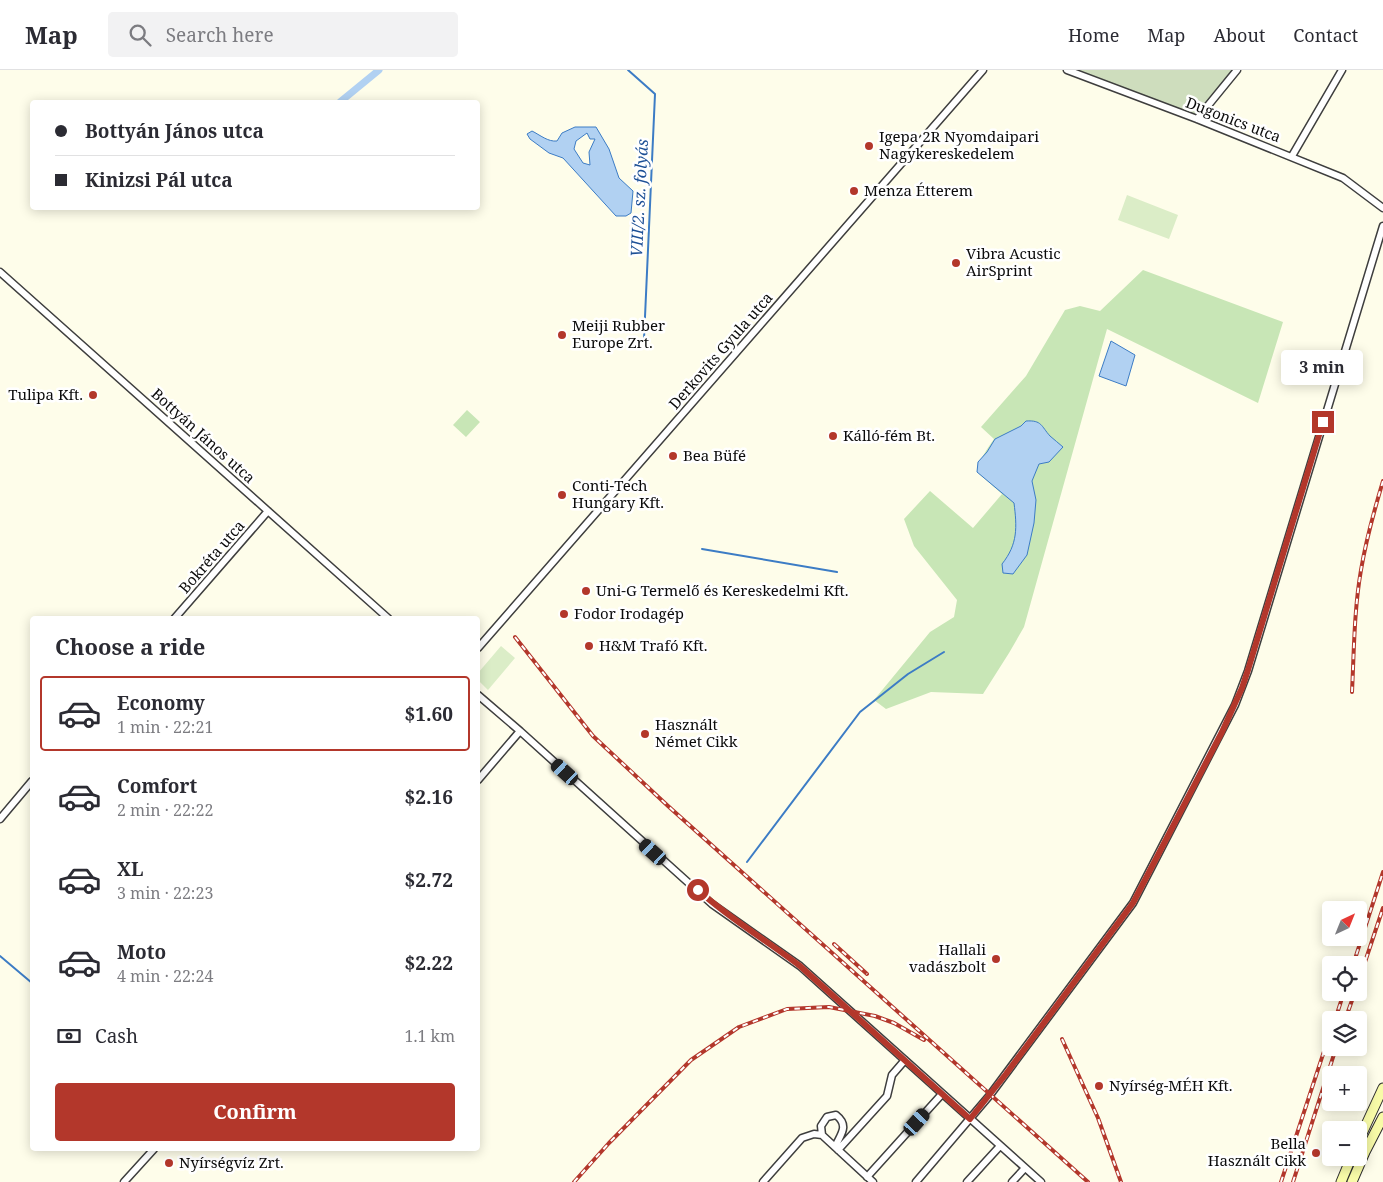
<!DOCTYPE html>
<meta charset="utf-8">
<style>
:root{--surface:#fff;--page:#f2f2f3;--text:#2b2b33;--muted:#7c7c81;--line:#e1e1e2;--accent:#b3372b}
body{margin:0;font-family:"Noto Serif",serif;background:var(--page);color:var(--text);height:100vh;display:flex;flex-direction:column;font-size:19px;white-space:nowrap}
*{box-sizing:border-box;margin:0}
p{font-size:16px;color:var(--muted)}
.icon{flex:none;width:28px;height:28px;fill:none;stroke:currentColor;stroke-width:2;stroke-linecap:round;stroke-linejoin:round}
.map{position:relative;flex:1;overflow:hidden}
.details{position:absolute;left:30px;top:546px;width:450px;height:535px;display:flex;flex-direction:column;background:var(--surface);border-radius:5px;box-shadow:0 2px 12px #0003}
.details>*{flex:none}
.top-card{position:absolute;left:30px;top:30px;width:450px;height:110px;border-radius:5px;box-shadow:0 2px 12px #0003;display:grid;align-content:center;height:110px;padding:0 25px;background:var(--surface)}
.needle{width:32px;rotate:43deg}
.tools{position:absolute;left:1322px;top:831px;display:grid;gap:10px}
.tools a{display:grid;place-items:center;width:45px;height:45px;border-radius:5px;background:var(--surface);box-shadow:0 2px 12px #0003;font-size:25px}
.end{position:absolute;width:22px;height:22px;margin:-11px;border:6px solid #b3372b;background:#fff;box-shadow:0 0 0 2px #fff}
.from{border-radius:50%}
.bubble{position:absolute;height:35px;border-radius:5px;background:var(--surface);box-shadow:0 2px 12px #0003;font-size:16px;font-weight:700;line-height:35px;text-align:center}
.car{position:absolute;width:15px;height:30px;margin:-15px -8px;border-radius:6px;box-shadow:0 0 4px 1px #0007;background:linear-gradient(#222 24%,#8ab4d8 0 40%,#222 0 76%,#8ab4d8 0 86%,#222 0)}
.top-card b{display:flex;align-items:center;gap:18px;height:48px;font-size:19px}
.top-card b+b{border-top:1px solid var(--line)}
.top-card i{width:12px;height:12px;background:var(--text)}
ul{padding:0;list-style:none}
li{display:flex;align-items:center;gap:15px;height:75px;margin:0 10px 8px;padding:0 15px;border:2px solid transparent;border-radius:5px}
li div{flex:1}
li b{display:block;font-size:19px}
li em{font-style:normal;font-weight:700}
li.on{border-color:var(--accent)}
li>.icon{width:45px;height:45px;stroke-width:1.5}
h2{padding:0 25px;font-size:22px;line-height:60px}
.pay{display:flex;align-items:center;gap:12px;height:55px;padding:0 25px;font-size:19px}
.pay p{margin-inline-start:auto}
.action{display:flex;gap:10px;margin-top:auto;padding:10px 25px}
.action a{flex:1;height:58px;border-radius:5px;background:var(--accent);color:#fff;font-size:20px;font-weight:700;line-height:58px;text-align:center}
header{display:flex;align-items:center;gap:30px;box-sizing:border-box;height:70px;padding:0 25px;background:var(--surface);border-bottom:1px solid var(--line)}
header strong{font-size:24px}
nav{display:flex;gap:28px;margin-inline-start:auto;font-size:18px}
.search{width:350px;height:45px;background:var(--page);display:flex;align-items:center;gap:12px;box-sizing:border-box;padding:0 18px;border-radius:5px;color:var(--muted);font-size:19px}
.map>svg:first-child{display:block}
</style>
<header>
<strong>Map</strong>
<div class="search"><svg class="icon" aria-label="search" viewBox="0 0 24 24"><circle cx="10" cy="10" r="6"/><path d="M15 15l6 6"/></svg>Search here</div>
<nav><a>Home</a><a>Map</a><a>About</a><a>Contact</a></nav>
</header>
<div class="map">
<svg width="1383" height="1112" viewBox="0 0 1383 1112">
<rect width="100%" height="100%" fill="#fefdea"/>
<!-- green -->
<path fill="#c8e6b6" d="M1143,200L1283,252L1258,333L1107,259L1024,557L1009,583L983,624L931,622L886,639L874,630L930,562L954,547L957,530L914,476L904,449L930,421L973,458L1002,424L977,402C979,390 987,379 994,369L981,357L1026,306L1065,240L1080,236L1100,241Z
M467,340L480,352L466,367L453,355Z"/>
<!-- cemetery -->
<path fill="#ceddbd" d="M1073,0H1237L1197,49Z"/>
<!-- pitch -->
<path fill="#dbedc7" d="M1127,125L1178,145L1169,169L1118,150Z
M501,576L515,588L488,620L478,610V603Z"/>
<!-- water -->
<path fill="#b1d1f2" stroke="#3c7cc5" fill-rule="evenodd" d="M575,57H596L609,79L619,108L633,121L631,143L626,146H616L563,88L549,83L530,69L527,64L532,61C540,65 548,72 557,71L562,63ZM587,63L590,69H595L589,82L590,95L583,93L574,79L576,71Z
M1111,271L1135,285L1126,316L1099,306Z
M1026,351C1042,350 1041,356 1050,366C1054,370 1059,373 1063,377L1049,392L1039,394L1032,411L1036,430L1034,453L1027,485L1013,504L1003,503L1002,494C1018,474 1017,457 1014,433L977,402L978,392L987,382L995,369L1021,356Z"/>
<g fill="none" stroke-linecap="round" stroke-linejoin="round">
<!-- stream -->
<path stroke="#3c7cc5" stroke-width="2" d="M628,0L655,24L644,269
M702,479L837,502
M747,792L860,642L908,604L944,582
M0,886L32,913"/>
<!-- canal -->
<path stroke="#b1d1f2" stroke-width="7" d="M340,32L379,0"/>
<defs>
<path id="street" d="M1067,0L1197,49L1343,108L1383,138
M1197,49L1237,0
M1292,86L1342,0
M0,202L389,549
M174,549L268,441
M478,578L983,0
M478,625L520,661L712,834L800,896L1041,1112
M478,710L520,661
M0,749L32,711
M822,1065L821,1056L827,1047L836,1045C850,1056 840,1065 835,1077
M838,1080L887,1026L892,1005L905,990
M867,1107L942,1024
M124,1112L154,1079
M763,1112L802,1068L814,1064L822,1065L873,1112
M916,1112L990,1025L1133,833L1235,635L1248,601L1383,156
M967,1112L1000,1076
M1012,1112L1025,1098"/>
<path id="secondary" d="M1359,1070L1383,1018
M1341,1112L1351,1088
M1352,1112L1365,1082L1383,1047"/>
</defs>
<!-- street casing -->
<use href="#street" stroke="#3e3e3e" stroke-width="9"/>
<!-- secondary casing -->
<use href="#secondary" stroke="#2d2d2d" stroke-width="11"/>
<!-- street -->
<use href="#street" stroke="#fff" stroke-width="6"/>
<!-- secondary -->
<use href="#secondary" stroke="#f8fba8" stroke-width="9"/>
<defs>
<path id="rail" d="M515,567L593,666L668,736L1088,1112
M1352,622C1354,582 1354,540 1361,500C1366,470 1374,441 1383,411
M834,874L867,904
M1353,895L1383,802
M1359,910L1383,838
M1335,950L1344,922
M1345,950L1355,922
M1062,969L1098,1048L1121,1112
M574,1112L609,1073L691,990L739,957L787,939L829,937L875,946L894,953L924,970
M1281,1112L1331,960
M1293,1112L1336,978"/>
</defs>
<!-- rail casing -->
<use href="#rail" stroke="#b3372b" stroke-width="4"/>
<!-- rail -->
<use href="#rail" stroke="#fff" stroke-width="2" stroke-dasharray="5.5" stroke-linecap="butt"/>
</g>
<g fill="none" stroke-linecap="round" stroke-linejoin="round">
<!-- route -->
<path stroke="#b3372b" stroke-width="6" d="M698,820C730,849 766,870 800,896L970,1049L1006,1004L1133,833L1222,662L1242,618L1248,600L1323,352"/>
</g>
<!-- markers -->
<g fill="#b3372b" stroke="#fff" stroke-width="2">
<circle cx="869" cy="76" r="5"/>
<circle cx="854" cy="121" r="5"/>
<circle cx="956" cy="193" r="5"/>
<circle cx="562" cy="265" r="5"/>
<circle cx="93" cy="325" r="5"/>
<circle cx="833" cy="366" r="5"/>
<circle cx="673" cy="386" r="5"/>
<circle cx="562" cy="425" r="5"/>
<circle cx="586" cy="521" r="5"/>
<circle cx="564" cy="544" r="5"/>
<circle cx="589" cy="576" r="5"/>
<circle cx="645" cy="664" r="5"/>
<circle cx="996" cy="889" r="5"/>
<circle cx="1099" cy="1016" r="5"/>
<circle cx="1316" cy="1083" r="5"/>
<circle cx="169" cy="1093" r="5"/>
</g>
<g text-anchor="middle" stroke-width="5" stroke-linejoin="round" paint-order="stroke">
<!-- street labels -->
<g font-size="15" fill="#0b0b0b" stroke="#fff">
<text transform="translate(1233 50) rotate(21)" y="5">Dugonics utca</text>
<text transform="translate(721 281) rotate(-49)" y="5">Derkovits Gyula utca</text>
<text transform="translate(203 366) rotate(42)" y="5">Bottyán János utca</text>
<text transform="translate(212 487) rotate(-49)" y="5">Bokréta utca</text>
</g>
<!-- poi labels -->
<g font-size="15" fill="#0b0b0b" stroke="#fff" text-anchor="start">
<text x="879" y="72">Igepa 2R Nyomdaipari<tspan x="879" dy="17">Nagykereskedelem</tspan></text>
<text x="864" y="126">Menza Étterem</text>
<text x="966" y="189">Vibra Acustic<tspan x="966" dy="17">AirSprint</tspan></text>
<text x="572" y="261">Meiji Rubber<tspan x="572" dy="17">Europe Zrt.</tspan></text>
<text x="83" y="330" text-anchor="end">Tulipa Kft.</text>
<text x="843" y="371">Kálló-fém Bt.</text>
<text x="683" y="391">Bea Büfé</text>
<text x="572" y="421">Conti-Tech<tspan x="572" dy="17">Hungary Kft.</tspan></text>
<text x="596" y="526">Uni-G Termelő és Kereskedelmi Kft.</text>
<text x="574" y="549">Fodor Irodagép</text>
<text x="599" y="581">H&amp;M Trafó Kft.</text>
<text x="655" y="660">Használt<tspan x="655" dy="17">Német Cikk</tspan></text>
<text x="986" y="885" text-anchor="end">Hallali<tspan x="986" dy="17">vadászbolt</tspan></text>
<text x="1109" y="1021">Nyírség-MÉH Kft.</text>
<text x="1306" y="1079" text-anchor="end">Bella<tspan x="1306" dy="17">Használt Cikk</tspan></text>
<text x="179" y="1098">Nyírségvíz Zrt.</text>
</g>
<!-- water labels -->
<g font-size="16" font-style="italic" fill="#1c4f95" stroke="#fff">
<text transform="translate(639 128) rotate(-87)" y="6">VIII/2. sz. folyás</text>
</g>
</g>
</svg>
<div class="tools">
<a><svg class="needle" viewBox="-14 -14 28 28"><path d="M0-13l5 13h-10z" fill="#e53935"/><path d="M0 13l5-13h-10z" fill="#7c7c81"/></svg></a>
<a><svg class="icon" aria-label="locate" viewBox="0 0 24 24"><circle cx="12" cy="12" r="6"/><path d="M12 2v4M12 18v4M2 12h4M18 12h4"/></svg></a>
<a><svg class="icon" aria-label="layers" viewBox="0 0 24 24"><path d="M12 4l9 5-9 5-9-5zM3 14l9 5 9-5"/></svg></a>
<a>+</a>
<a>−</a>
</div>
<i class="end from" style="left:698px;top:820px"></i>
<i class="end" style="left:1323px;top:352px"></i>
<div class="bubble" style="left:1281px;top:280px;width:82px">3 min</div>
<i class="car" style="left:565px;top:702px;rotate:312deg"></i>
<i class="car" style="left:653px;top:782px;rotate:312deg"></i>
<i class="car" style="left:917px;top:1052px;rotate:42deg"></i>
<div class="top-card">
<b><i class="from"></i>Bottyán János utca</b>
<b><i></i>Kinizsi Pál utca</b>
</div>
<section class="details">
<h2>Choose a ride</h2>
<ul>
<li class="on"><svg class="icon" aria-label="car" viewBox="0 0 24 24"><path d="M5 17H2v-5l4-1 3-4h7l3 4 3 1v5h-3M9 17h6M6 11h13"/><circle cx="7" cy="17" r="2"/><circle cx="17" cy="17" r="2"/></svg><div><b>Economy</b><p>1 min · 22:21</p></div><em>$1.60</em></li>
<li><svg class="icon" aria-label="car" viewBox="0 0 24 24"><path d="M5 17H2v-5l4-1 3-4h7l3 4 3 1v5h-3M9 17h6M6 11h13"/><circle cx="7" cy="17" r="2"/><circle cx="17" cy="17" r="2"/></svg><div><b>Comfort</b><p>2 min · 22:22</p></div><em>$2.16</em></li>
<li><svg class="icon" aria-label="car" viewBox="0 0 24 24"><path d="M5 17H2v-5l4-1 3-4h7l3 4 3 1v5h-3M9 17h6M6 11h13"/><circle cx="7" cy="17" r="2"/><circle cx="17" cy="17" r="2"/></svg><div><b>XL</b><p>3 min · 22:23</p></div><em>$2.72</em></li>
<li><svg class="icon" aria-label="car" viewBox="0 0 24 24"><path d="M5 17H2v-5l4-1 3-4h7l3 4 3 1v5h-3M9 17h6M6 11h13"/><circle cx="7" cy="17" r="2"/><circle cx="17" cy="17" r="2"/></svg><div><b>Moto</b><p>4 min · 22:24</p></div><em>$2.22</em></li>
</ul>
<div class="pay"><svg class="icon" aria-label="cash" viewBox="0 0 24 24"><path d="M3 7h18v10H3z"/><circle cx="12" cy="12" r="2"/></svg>Cash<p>1.1 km</p></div>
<div class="action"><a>Confirm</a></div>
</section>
</div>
